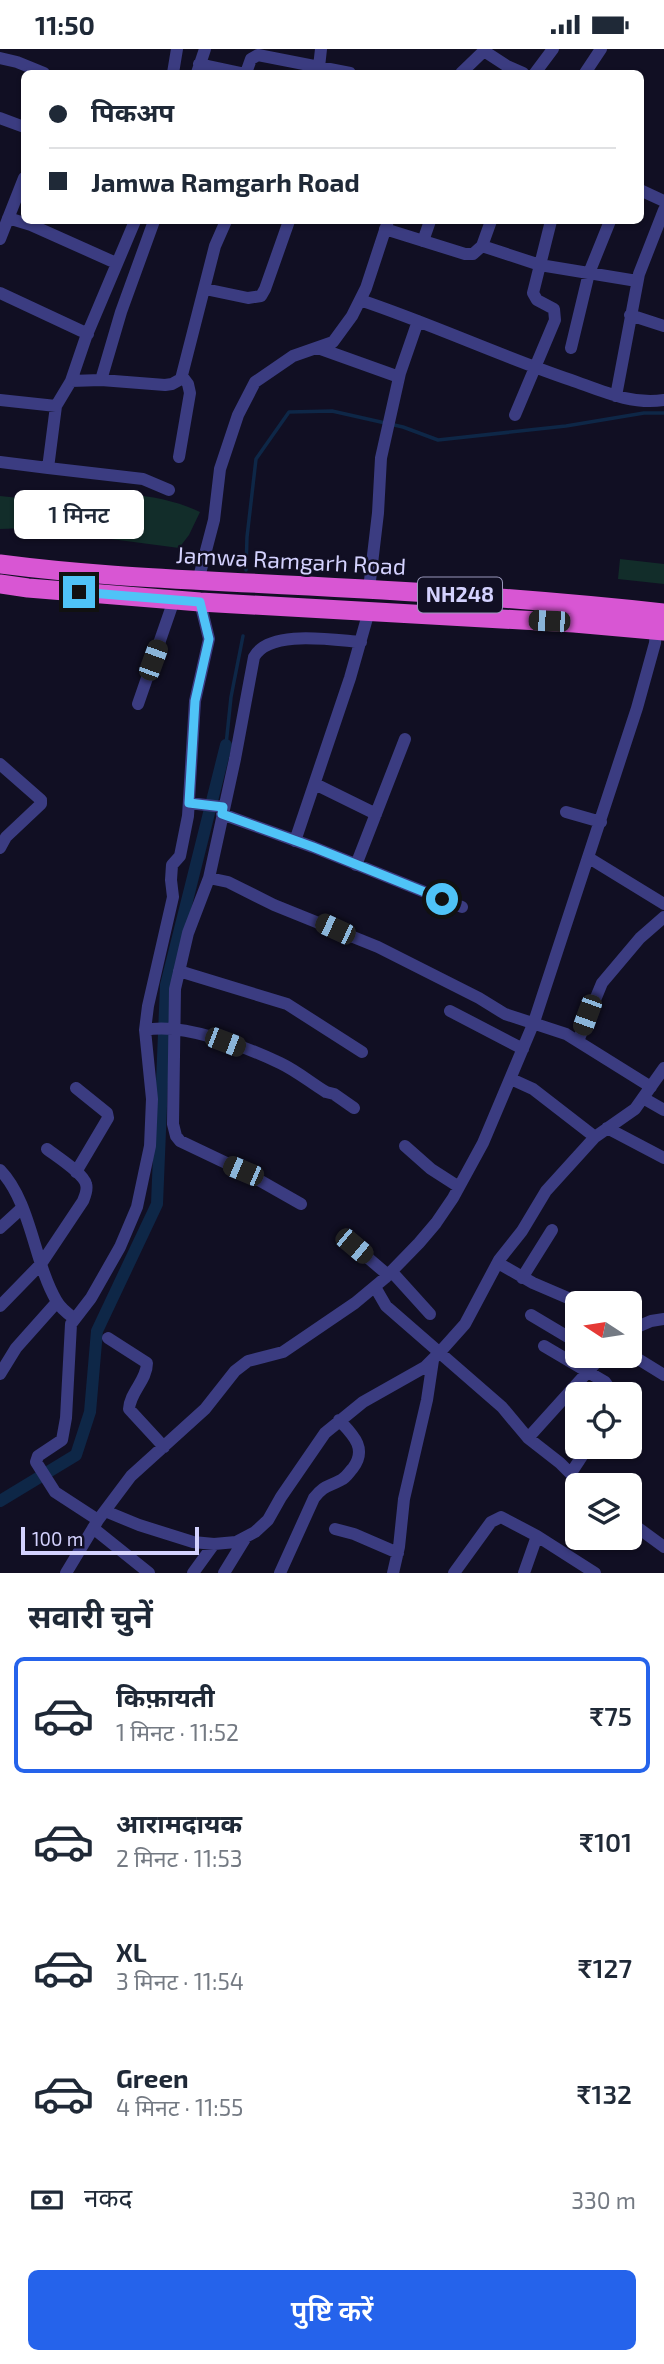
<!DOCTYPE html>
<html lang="hi">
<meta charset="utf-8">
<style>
:root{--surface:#fff;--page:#f2f2f3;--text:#1f2937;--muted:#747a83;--line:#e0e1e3;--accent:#2563eb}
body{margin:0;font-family:"Exo 2","Noto Sans Devanagari",sans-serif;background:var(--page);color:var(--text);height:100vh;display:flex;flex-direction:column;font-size:26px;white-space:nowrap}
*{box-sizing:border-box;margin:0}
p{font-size:23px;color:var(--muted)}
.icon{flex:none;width:38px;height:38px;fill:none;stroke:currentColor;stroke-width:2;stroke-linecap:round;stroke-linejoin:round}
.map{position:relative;height:1524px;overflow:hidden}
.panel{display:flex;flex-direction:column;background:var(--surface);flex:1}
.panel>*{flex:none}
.hud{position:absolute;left:21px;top:21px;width:623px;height:154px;border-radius:10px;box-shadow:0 2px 5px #0004;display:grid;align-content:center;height:154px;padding:0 28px;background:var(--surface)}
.needle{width:46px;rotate:282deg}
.fabs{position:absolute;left:565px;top:1242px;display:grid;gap:14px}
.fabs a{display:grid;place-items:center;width:77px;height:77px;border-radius:10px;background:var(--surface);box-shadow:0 2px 5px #0004;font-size:35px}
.scale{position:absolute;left:21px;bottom:18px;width:178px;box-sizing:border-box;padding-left:7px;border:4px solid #d4d2fe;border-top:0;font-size:19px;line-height:24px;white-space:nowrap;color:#d4d2fe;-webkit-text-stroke:5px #110f23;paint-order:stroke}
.end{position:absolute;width:32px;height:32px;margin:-16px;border:9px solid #4fc3f7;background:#111;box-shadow:0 0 0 4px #111}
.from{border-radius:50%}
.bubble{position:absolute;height:49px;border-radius:10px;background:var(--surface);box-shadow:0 2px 5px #0004;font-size:23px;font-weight:600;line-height:49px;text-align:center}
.car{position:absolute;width:21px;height:42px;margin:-21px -10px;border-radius:9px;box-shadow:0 0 5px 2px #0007;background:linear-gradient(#222 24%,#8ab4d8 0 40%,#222 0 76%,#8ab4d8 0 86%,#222 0)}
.hud b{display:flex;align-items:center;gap:24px;height:66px;font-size:26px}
.hud b+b{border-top:2px solid var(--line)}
.hud i{width:18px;height:18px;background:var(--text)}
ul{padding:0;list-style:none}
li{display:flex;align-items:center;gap:21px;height:116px;margin:0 14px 10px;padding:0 14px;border:4px solid transparent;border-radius:10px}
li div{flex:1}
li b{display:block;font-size:26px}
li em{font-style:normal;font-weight:600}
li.current{border-color:var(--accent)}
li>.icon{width:63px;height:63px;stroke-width:1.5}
h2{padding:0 28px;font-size:32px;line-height:84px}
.pay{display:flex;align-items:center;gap:18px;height:77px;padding:0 28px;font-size:26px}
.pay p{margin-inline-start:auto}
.primary-button{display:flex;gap:14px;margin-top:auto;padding:14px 28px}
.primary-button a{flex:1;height:80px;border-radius:10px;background:var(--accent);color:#fff;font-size:28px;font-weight:600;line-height:80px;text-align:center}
.status{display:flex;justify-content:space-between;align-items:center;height:49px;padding:0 35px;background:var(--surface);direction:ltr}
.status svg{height:19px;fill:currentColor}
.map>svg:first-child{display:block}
</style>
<div class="status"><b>11:50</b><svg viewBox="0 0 49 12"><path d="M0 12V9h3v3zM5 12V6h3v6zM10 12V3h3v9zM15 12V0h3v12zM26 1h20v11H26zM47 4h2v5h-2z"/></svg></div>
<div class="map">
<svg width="664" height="1524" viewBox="0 0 664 1524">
<rect width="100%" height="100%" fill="#110f23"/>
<!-- green -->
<path fill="#122d2a" d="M56,442C103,444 157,442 200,463L189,486L179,499L28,479L0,480V447L28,450Z
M620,510L664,515V535L618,530Z"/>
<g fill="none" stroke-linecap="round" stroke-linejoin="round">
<!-- stream -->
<path stroke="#0e2747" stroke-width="3.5" d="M246,521L247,488L256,410L289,363L332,362L403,378L438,391L566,377L644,364H664
M226,696L231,648L243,587"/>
<!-- canal -->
<path stroke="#0e2747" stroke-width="12" d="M0,1452L76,1406L90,1363L97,1282L157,1155L166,936L226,696"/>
<!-- minor -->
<path stroke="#3b3c81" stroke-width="12" d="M484,2L507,17L523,24
M0,9L17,13L44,24
M199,15L241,24
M319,18L321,0
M173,24L177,0
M197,24L205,0
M246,24L251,10L258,6L350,24
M461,24L486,0
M535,24L553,0
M585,24L601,0
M0,69L24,78
M640,141L664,152
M8,169L31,176L116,214
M135,172L86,288L71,332L101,331L165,336L172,335L181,330L215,197L226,172
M385,180L465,205H473L482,197L491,172
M0,190L24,129
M423,192L430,172
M482,197L540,216L637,232
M205,240L248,249L261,247L265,240L289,172
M0,244L88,285
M360,251C432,275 500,307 571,331C602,342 631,356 664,351
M630,266L664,277
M318,299L399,328
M571,299L589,224L610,172
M101,331L121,263L154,172
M616,347L639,225L664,161
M0,351L56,357L71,332
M56,357L48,419L143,430L169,441
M515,366L555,271L554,260L537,251L533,244L551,172
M179,408L190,344L188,335L182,327
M0,413L48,419
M198,532L214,471L220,420L238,366L255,333L293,307L333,293L352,267L366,239L388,172
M369,540L378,464L381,409L400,324L418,272
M138,655L174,551
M0,715L41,751V755L6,788L0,799
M315,735L376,765
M189,754L223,758
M566,763L601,773
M222,765L313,798L462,858
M295,792L350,629L369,562
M589,809L664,855
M356,816L405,690
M209,829L228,833L274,856L378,898L479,949L505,965L566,985L651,1038
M179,922L287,955L362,1003
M450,962L523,1000
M145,981C183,973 246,998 280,1014C297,1022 311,1034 326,1043L334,1045L354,1059
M578,992L602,934L640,889L664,868
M511,1030L533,1040L595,1088
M76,1039L107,1064L108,1069L76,1123
M643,1049L664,1061
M607,1079L664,1109
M405,1097L431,1120L459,1138
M0,1121C31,1153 34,1213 56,1251C60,1259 68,1265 75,1270
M301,1155L243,1122L180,1092L176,1087L173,1075L175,940L188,884L209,829L235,710L254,608C269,580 333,591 361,593
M0,1179L22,1159
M354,1197L388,1226
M498,1214L533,1234L582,1255
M392,1223L430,1265
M522,1229L552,1181
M375,1238L386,1257L502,1358L528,1389L560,1414L583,1437
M0,1257L41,1215L83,1152C85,1147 88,1141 86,1135C83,1124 57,1108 47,1100
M531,1266L578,1294
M630,1281L651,1272L664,1270
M108,1289L147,1314C147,1331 130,1343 129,1360L164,1398
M544,1297L605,1333L614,1346
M630,1305L664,1326
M0,1325L16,1299L57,1253
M528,1389L602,1307
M571,1424L588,1398
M105,1462L139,1476L193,1493L214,1495L236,1493L255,1483L268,1471L281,1448L325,1384L363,1353L425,1318L440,1303L465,1275L499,1211L522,1182L546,1142L595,1088L635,1060L664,1019
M98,1471L55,1443L36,1413L38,1407L62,1391L66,1369L71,1275L91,1249L120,1198L137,1158L144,1125L150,1097L152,1050L145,981L148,957L173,848L171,831L172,816L180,807L188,767L195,652L209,590L200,553
M630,1473L664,1498
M93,1479L149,1524
M335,1480L354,1485L398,1504
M66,1524L98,1471L131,1427L205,1360L235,1322L248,1312L283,1303L355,1254L385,1229L419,1194L436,1174L453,1149L483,1094L534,973L637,659L655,594L656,581
M193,1524L214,1495
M224,1524L246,1488
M280,1524L314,1449C324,1436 328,1438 341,1431C347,1428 349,1423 353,1419C368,1399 352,1385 339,1371
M393,1524L399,1498L404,1450L427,1351L433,1311
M454,1524L491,1473L501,1468L537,1487L595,1524
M524,1524L537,1487"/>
<!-- trunk -->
<path stroke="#d856d3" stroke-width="19" d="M0,515C76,525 152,529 228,533C374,540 519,548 664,564
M0,535L28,539L200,553L574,574L664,582"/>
</g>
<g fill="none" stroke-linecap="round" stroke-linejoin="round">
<!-- route -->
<path stroke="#4fc3f7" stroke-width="9" d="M79,543L200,553L209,590L195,652L189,754L223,758L222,765L313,798L442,850"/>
</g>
<g text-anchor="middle" stroke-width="5" stroke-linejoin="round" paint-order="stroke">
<!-- shield labels -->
<rect fill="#110f23" stroke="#9a98bc" stroke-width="2" x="418" y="528.5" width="84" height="35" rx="5"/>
<g font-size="21" font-weight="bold" fill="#d4d2fe">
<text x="460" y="553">NH248</text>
</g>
<!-- street labels -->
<g font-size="23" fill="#d4d2fe" stroke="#110f23">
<text transform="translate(291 512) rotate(3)" y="8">Jamwa Ramgarh Road</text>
</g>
</g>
</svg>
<div class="fabs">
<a><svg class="needle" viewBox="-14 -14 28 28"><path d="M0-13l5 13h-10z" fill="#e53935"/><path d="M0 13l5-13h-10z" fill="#747a83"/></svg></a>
<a><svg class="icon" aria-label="locate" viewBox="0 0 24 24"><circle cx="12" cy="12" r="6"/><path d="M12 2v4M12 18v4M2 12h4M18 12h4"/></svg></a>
<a><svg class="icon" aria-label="layers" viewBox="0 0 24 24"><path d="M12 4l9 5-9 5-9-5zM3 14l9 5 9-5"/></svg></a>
</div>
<div class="scale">100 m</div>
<i class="end from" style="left:442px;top:850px"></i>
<i class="end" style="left:79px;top:543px"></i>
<div class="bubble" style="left:14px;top:441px;width:130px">1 मिनट</div>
<i class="car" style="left:549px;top:572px;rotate:273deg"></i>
<i class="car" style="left:153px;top:611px;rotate:20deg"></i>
<i class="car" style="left:335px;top:880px;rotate:295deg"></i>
<i class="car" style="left:587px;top:966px;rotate:200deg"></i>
<i class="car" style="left:225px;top:993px;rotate:111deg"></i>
<i class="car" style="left:243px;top:1122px;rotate:293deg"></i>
<i class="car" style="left:354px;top:1197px;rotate:130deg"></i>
<div class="hud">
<b><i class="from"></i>पिकअप</b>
<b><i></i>Jamwa Ramgarh Road</b>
</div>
</div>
<section class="panel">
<h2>सवारी चुनें</h2>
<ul>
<li class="current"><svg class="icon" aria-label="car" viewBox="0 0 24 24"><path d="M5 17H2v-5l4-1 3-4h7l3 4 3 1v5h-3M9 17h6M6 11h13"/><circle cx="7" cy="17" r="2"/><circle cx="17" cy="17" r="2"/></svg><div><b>किफ़ायती</b><p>1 मिनट · 11:52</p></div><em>₹75</em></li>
<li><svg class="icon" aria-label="car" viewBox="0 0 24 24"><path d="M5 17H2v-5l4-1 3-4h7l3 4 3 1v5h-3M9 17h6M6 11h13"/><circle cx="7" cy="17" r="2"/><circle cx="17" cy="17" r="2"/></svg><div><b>आरामदायक</b><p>2 मिनट · 11:53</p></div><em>₹101</em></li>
<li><svg class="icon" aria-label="car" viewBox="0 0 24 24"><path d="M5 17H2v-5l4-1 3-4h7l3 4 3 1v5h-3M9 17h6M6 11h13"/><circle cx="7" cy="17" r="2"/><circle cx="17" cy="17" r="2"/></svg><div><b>XL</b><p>3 मिनट · 11:54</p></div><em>₹127</em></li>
<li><svg class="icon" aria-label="car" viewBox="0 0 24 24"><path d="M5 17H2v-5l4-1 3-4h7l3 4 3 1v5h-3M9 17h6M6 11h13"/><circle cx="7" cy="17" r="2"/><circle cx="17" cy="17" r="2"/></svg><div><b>Green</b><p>4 मिनट · 11:55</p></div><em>₹132</em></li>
</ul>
<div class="pay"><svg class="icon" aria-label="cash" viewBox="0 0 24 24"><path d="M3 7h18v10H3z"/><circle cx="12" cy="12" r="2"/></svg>नकद<p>330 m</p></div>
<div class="primary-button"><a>पुष्टि करें</a></div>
</section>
